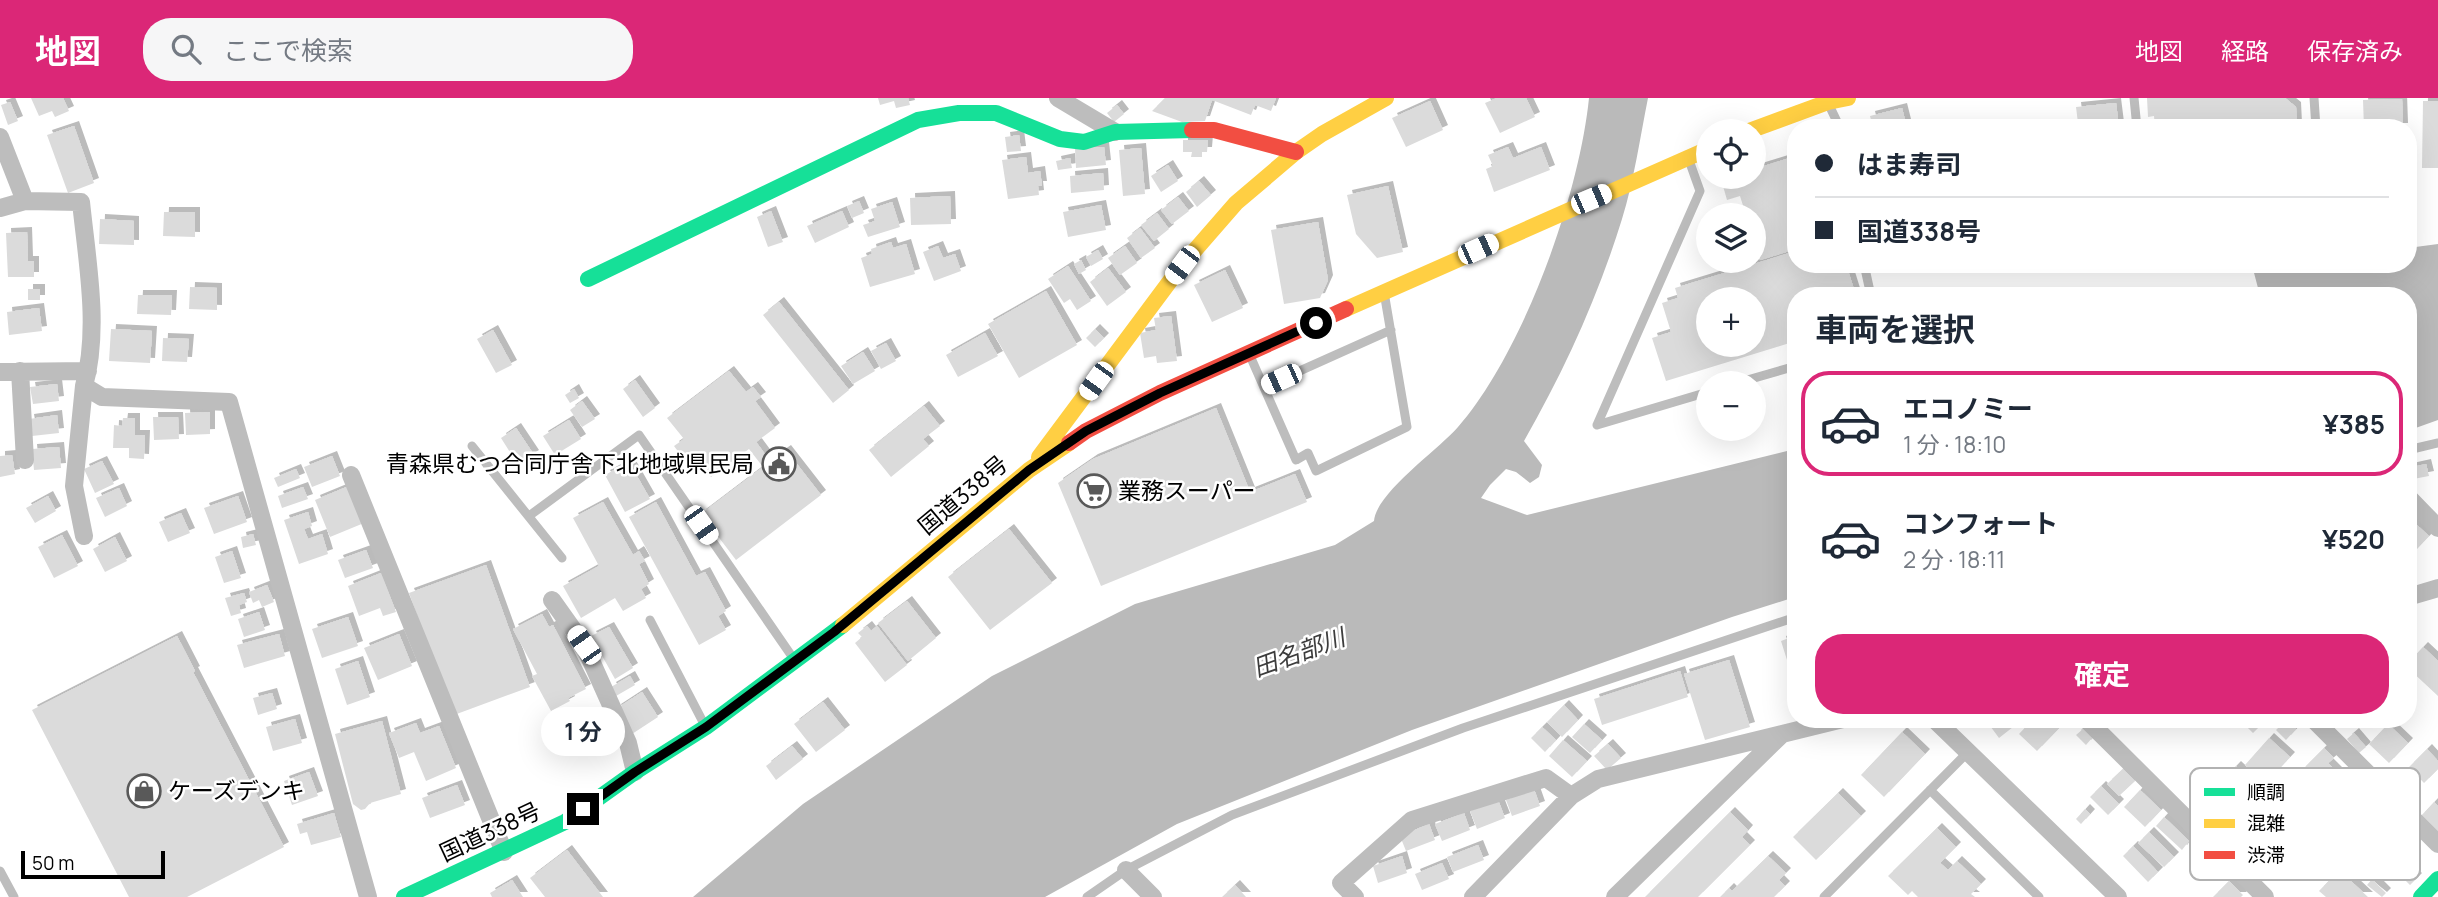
<!DOCTYPE html>
<html lang="ja">
<meta charset="utf-8">
<style>
:root{--surface:#fff;--page:#f6f6f7;--text:#1f2937;--muted:#747a83;--line:#e0e1e3;--accent:#db2777}
body{margin:0;font-family:Manrope,"Noto Sans JP",sans-serif;background:var(--page);color:var(--text);height:100vh;display:flex;flex-direction:column;font-size:26px;white-space:nowrap}
*{box-sizing:border-box;margin:0}
p{font-size:23px;color:var(--muted)}
.icon{flex:none;width:38px;height:38px;fill:none;stroke:currentColor;stroke-width:2;stroke-linecap:round;stroke-linejoin:round}
.map{position:relative;flex:1;overflow:hidden}
.drawer{position:absolute;left:1787px;top:189px;width:630px;height:441px;display:flex;flex-direction:column;background:var(--surface);border-radius:28px;box-shadow:0 7px 28px #0002}
.drawer>*{flex:none}
.guide{position:absolute;left:1787px;top:21px;width:630px;height:154px;border-radius:28px;box-shadow:0 7px 28px #0002;display:grid;align-content:center;height:154px;padding:0 28px;background:var(--surface)}
.controls{position:absolute;left:1696px;top:21px;display:grid;gap:14px}
.controls a{display:grid;place-items:center;width:70px;height:70px;border-radius:50%;background:var(--surface);box-shadow:0 7px 28px #0002;font-size:35px}
.scale{position:absolute;left:21px;bottom:18px;width:144px;box-sizing:border-box;padding-left:7px;border:4px solid #000;border-top:0;font-size:19px;line-height:24px;white-space:nowrap;color:#000;-webkit-text-stroke:5px #fff;paint-order:stroke}
.end{position:absolute;width:32px;height:32px;margin:-16px;border:9px solid #000;background:#fff;box-shadow:0 0 0 4px #fff}
.from{border-radius:50%}
.bubble{position:absolute;height:49px;border-radius:24px;background:var(--surface);box-shadow:0 7px 28px #0002;font-size:23px;font-weight:700;line-height:49px;text-align:center}
.car{position:absolute;width:21px;height:42px;margin:-21px -10px;border-radius:9px;box-shadow:0 0 5px 2px #0007;background:linear-gradient(#fff 24%,#345 0 40%,#fff 0 76%,#345 0 86%,#fff 0)}
.guide b{display:flex;align-items:center;gap:24px;height:66px;font-size:26px}
.guide b+b{border-top:2px solid var(--line)}
.guide i{width:18px;height:18px;background:var(--text)}
ul{padding:0;list-style:none}
li{display:flex;align-items:center;gap:21px;height:105px;margin:0 14px 10px;padding:0 14px;border:4px solid transparent;border-radius:28px}
li div{flex:1}
li b{display:block;font-size:26px}
li em{font-style:normal;font-weight:700}
li.current{border-color:var(--accent)}
li>.icon{width:63px;height:63px;stroke-width:1.5}
h2{padding:0 28px;font-size:32px;line-height:84px}
.cta{display:flex;gap:14px;margin-top:auto;padding:14px 28px}
.cta a{flex:1;height:80px;border-radius:28px;background:var(--accent);color:#fff;font-size:28px;font-weight:700;line-height:80px;text-align:center}
header{display:flex;align-items:center;gap:42px;box-sizing:border-box;height:98px;padding:0 35px;background:var(--accent);color:#fff}
header strong{font-size:33px}
nav{display:flex;gap:38px;margin-inline-start:auto;font-size:24px}
.search{width:490px;height:63px;background:var(--page);display:flex;align-items:center;gap:18px;box-sizing:border-box;padding:0 24px;border-radius:28px;color:var(--muted);font-size:26px}
.map>svg:first-child{display:block}
</style>
<header>
<strong>地図</strong>
<div class="search"><svg class="icon" aria-label="search" viewBox="0 0 24 24"><circle cx="10" cy="10" r="6"/><path d="M15 15l6 6"/></svg>ここで検索</div>
<nav><a>地図</a><a>経路</a><a>保存済み</a></nav>
</header>
<div class="map">
<svg width="2438" height="799" viewBox="0 0 2438 799">
<defs>
<filter id="shadow"><feDropShadow dx="5" dy="-5" stdDeviation="0" flood-color="#0004"/></filter>
</defs>
<rect width="100%" height="100%" fill="#fff"/>
<!-- water -->
<path fill="#bababa" d="M1589,0H1648C1640,40 1634,82 1622,121C1598,199 1564,273 1524,343L1542,367L1539,379L1530,385L1516,374L1506,371L1490,387L1481,400L1527,417L1795,351V499L1732,519L1412,632L1177,726L1045,799H693L803,706L992,578L1135,506L1335,447L1374,423C1376,395 1438,352 1458,329C1523,254 1579,99 1589,0Z
M2438,146V322L2410,332H2408V198H2252L2258,190L2253,171L2274,166H2408V150Z"/>
<!-- building -->
<path fill="#dbdbdb" fill-rule="evenodd" filter="url(#shadow)" d="M31,0H63L69,13L55,19L52,13L39,18Z
M878,0H908L910,7L896,10L894,3L880,7Z
M1165,0H1276L1271,13L1255,7L1251,17L1212,2L1205,23L1182,24L1152,13Z
M1497,0H1526L1535,19L1500,35L1485,5Z
M2147,0H2285L2296,9L2297,30H2155L2154,18L2148,19Z
M2402,1L2403,30H2364L2363,2Z
M1430,3L1443,32L1406,49L1392,20Z
M2423,3H2438V70H2422Z
M10,4L18,23L8,27L1,7Z
M2116,5L2119,29L2103,30L2102,22L2078,25L2076,9Z
M1117,7L1124,16L1114,24L1107,15Z
M1902,10L1907,30H1873L1870,18Z
M74,28L94,85L68,95L47,37Z
M1019,37L1021,53L1007,54L1005,39Z
M1183,42H1208L1207,54H1202V59H1191L1192,54H1183Z
M1104,49L1106,67L1076,70L1075,51Z
M1508,49L1513,60L1541,49L1550,72L1494,94L1486,71L1493,68L1488,57Z
M1141,50L1145,96L1123,98L1119,52Z
M1796,58V151L1760,162L1754,142V117H1746L1740,98L1727,102L1721,81L1729,79H1754V71Z
M1026,59L1028,75L1040,73L1042,88H1038L1039,97L1008,101L1002,62Z
M1070,60L1072,70L1058,72L1056,63Z
M1168,67L1178,83L1161,94L1151,78Z
M1103,75L1104,92L1071,95L1070,78Z
M1199,83L1211,97L1197,109L1186,94Z
M1388,88L1403,154L1377,160L1356,136L1347,97Z
M950,98L951,126L911,127L910,100Z
M1178,99L1189,113L1172,126L1161,112Z
M859,103L864,115L852,120L847,108Z
M892,104L900,129L868,139L863,127L875,123L871,111Z
M1101,107L1106,132L1068,139L1063,114Z
M771,113L783,144L768,149L757,119Z
M842,113L849,129L815,145L807,128Z
M164,114H195V139L163,138Z
M1157,115L1169,131L1154,143L1141,127Z
M100,121L134,123V147L99,146Z
M1318,124L1328,182L1320,200L1284,206L1271,132Z
M1140,130L1155,150L1141,160L1127,140Z
M27,134L28,163H34V179H8L6,135Z
M891,144L893,150L906,146L915,176L870,189L861,160L872,156L871,151Z
M938,148L943,160L955,156L961,173L934,183L923,154Z
M1125,148L1137,165L1120,177L1108,160Z
M1098,152L1103,161L1091,168L1086,159Z
M1796,153V166H1846L1856,198H1796V243L1666,283L1652,240L1671,234L1662,205L1678,200L1675,190ZM1708,201H1754V247H1708Z
M1081,162L1086,172L1079,176L1074,166Z
M1068,168L1091,203L1077,212L1070,201L1064,205L1048,181Z
M1108,170L1126,194L1107,208L1090,184Z
M1225,172L1243,210L1212,224L1194,187Z
M190,189L217,190V212L189,211Z
M28,191H40V202H28Z
M1046,193L1077,247L1019,280L988,226Z
M138,197H172L171,217L137,216Z
M779,204L849,292L833,305L763,217Z
M39,210L42,233L9,237L7,214Z
M1171,218L1177,263L1157,265L1156,258L1144,260L1140,235L1156,232L1154,220Z
M111,231L152,233L150,265L109,263Z
M1095,231L1104,240L1095,249L1086,240Z
M493,232L512,267L496,275L477,241Z
M985,235L998,258L958,279L946,257Z
M163,240L189,241L187,264L162,263Z
M886,245L896,263L881,271L871,253Z
M863,254L875,273L853,286L841,268Z
M729,273L746,294L753,289L761,299L755,303L775,330L756,344L770,363L786,352L821,397L736,462L701,416L763,369L749,351L711,379L691,354L683,360L674,348L684,341L667,320Z
M635,282L655,310L643,319L623,291Z
M57,286L59,303L33,306L30,289Z
M574,291L579,300L570,305L565,297Z
M582,303L595,321L582,329L570,312Z
M924,308L940,328L923,341L929,348L891,379L869,352Z
M1216,310L1250,394L1295,376L1307,404L1101,488L1058,385L1093,361Z
M210,314V336L186,337L185,315Z
M57,317L59,335L32,338L29,321Z
M153,319H178L179,341L154,342Z
M123,320H135V337H145L144,361L129,360V350H113L114,327L122,328Z
M569,322L581,341L555,357L543,338Z
M516,330L534,357L518,367L501,340Z
M59,349L61,370L34,372L32,351Z
M12,357L15,376L0,379V358Z
M332,358L340,378L312,389L304,369Z
M102,363L114,386L95,395L84,371Z
M629,364L650,401L625,414L605,377Z
M2426,366L2429,378L2408,382V370Z
M296,371L300,380L278,389L274,380Z
M349,388L364,425L330,439L315,402Z
M303,389L308,401L282,410L278,398Z
M119,390L127,408L105,419L96,400Z
M48,398L56,413L35,425L26,410Z
M238,398L247,424L214,436L204,410Z
M603,404L633,457L639,453L645,463L639,466L649,486L641,491L646,500L623,513L615,500L581,520L563,488L599,468L573,420Z
M656,404L696,478L705,474L726,513L718,518L726,532L699,547L629,419Z
M308,414L312,428L304,431L308,441L322,436L328,456L299,466L284,422Z
M181,415L190,435L168,444L159,424Z
M2408,419L2429,438L2411,457L2408,454Z
M1009,431L1052,485L990,532L948,479Z
M253,436L256,447L243,450L241,439Z
M62,437L78,468L54,480L38,449Z
M115,439L127,463L105,474L93,451Z
M366,452L373,470L345,480L338,462Z
M232,453L241,480L224,485L215,459Z
M486,467L530,589L454,617L409,495Z
M381,475L396,514L383,518L380,510L359,518L348,488Z
M267,487L274,504L262,509L259,502L253,505L249,494Z
M244,495L247,504L239,507L241,515L231,518L225,500Z
M907,503L936,540L908,563L878,525Z
M259,514L265,532L244,539L238,521Z
M542,516L549,529L553,527L586,591L568,600L570,603L551,613L532,578L537,576L513,531Z
M348,519L358,548L322,560L312,531Z
M867,528L871,533L877,528L907,567L885,584L855,545L862,539L858,535Z
M609,529L633,570L615,581L591,538Z
M279,536L285,558L244,570L237,547Z
M399,536L412,568L378,582L364,550Z
M177,538L195,573L193,574L284,749L187,799H129L32,612Z
M1789,540L1796,559L1787,562L1781,543Z
M2423,549L2438,563V598L2408,570V565Z
M1729,562L1750,629L1705,642L1684,576Z
M358,563L370,599L347,607L335,571Z
M1680,573L1688,599L1602,627L1594,601Z
M630,578L635,587L616,598L611,589Z
M642,594L658,619L632,636L616,611Z
M272,595L277,611L258,617L253,600Z
M823,604L845,632L816,654L794,626Z
M1564,607L1578,622L1562,639L1547,624Z
M295,621L302,645L273,653L266,629Z
M1985,621H2007L2013,629L1999,640Z
M2033,621H2060L2064,625L2037,653L2019,636Z
M2239,621H2267L2253,635Z
M2286,622L2296,631L2286,642L2276,632Z
M382,623L401,696L370,705L365,711L361,712L353,706L335,636Z
M416,625L420,635L439,628L456,670L426,683L414,654L399,660L389,635Z
M1584,626L1602,642L1590,655L1572,639Z
M2388,626L2408,645L2389,665L2369,646Z
M1542,629L1556,642L1545,654L1531,640Z
M2083,631L2092,640L2086,647L2076,637Z
M1902,634L1925,656L1884,699L1861,677Z
M2354,635L2366,649L2359,655L2347,641Z
M2269,640L2290,659L2266,685L2245,667Z
M1563,642L1587,663L1572,679L1549,658Z
M1608,646L1621,660L1607,672L1594,658Z
M792,648L803,661L776,682L766,668Z
M2324,650L2334,660L2328,665L2339,676L2321,693L2301,673Z
M2427,651L2438,663V671L2424,685L2409,669Z
M2236,668L2254,685L2223,716L2206,699Z
M2123,671L2135,683L2119,698L2107,686Z
M309,674L318,698L292,707L284,683Z
M457,687L465,707L430,720L422,700Z
M2101,688L2119,706L2108,717L2090,699Z
M1534,691L1540,708L1512,718L1506,702Z
M2140,692L2161,712L2145,729L2124,709Z
M1838,695L1861,718L1816,762L1793,739Z
M1498,702L1505,720L1477,731L1470,713Z
M2434,704L2438,708V736L2420,719Z
M2085,711L2090,716L2081,726L2076,721Z
M1730,714L1748,732L1742,739L1750,747L1698,799H1645Z
M334,715L341,739L311,747L307,734L300,736L297,726Z
M1464,715L1470,732L1442,743L1435,726Z
M2164,719L2189,743L2182,752L2156,728Z
M1429,726L1435,742L1406,753L1400,738Z
M1937,730L1956,749L1940,765L1948,772L1957,763L1981,786L1971,796L1975,799H1918L1912,793L1908,797L1888,778Z
M2149,734L2174,759L2164,769L2138,745Z
M2348,734L2381,767L2365,782L2332,751Z
M1478,747L1484,762L1453,774L1447,759Z
M2133,748L2158,774L2148,784L2123,758Z
M567,752L603,799H545L530,780Z
M1402,758L1407,775L1378,785L1373,768Z
M1768,758L1786,775L1779,782L1785,788L1774,799H1720L1729,790L1732,793Z
M1442,765L1449,781L1422,792L1415,776Z
M2405,769L2417,780L2410,787L2398,775Z
M2339,772L2368,799H2326L2319,793Z
M2372,781L2386,795L2382,799L2367,787Z
M512,782L523,799H492L490,795Z
M2229,783L2243,797L2241,799H2213Z
M1235,787L1246,799H1222Z"/>
<g fill="none" stroke-linecap="round" stroke-linejoin="round">
<!-- lane -->
<path stroke="#bdbdbd" stroke-width="9" d="M2134,0L2137,30
M2314,0L2316,30
M1830,9L1840,30
M1864,166L1871,198
M1251,260L1296,362L1308,355L1316,373L1407,329L1385,200
M1737,285L1796,268
M1264,289L1391,232
M1597,327L1700,93L1690,65
M1597,327L1708,294
M472,348L562,460
M2408,352L2438,345
M529,418L639,337L791,557
M650,522L703,624
M1930,692L2039,799
M0,773L14,799
M1087,799L1126,772L1232,717L1463,630L1796,519
M1824,799L1968,654"/>
<!-- street -->
<path stroke="#bdbdbd" stroke-width="18" d="M1058,0L1115,34
M0,39L25,103L81,104C87,163 100,231 84,288L74,388L84,438
M0,110L25,103
M20,273L25,362
M0,274L88,273
M84,288L102,299L229,304L368,799
M351,377L504,754
M2408,399L2438,430
M2408,499L2438,490
M552,502L584,547L628,645L635,674
M1934,621L2118,799
M2086,621L2265,799
M2313,621L2438,746
M1126,772L1153,799
M1355,799L1341,785L1412,722L1546,680L1571,698
M1473,799L1571,698L1598,681L1843,621
M1615,799L1780,638"/>
<!-- fast -->
<path stroke="#16e098" stroke-width="16" d="M588,181L918,22L959,15H996L1060,41L1084,44L1115,34L1192,32
M404,799L565,724L635,674L706,629L843,527
M2421,799L2438,781"/>
<!-- slow -->
<path stroke="#ffcf43" stroke-width="16" d="M1749,33L1828,4L1848,0
M1346,211L1708,51
M1039,359L1182,167L1236,105L1296,54L1322,36L1386,0
M843,527L1029,372L1069,345"/>
<!-- jam -->
<path stroke="#f24e42" stroke-width="16" d="M1192,32H1214L1296,54
M1069,345L1086,333L1160,295L1346,211"/>
</g>
<g fill="none" stroke-linecap="round" stroke-linejoin="round">
<!-- route -->
<path stroke="#000" stroke-width="9" d="M583,711L635,674L706,629L834,534L1029,372L1086,333L1160,295L1316,225"/>
</g>
<!-- icons -->
<defs>
<symbol id="civic-ring" viewBox="-11 -11 22 22"><circle r="9.5" fill="#fff" stroke="#595959" stroke-width="1.5"/><path d="M-.6-6.5H3V-4.5H.6V-3L4-1V1h2V6H-6V1h2V-1L-.6-3ZM-1.2 2.5V6h2.4V2.5Z" fill="#595959"/></symbol>
<symbol id="supermarket-ring" viewBox="-11 -11 22 22"><circle r="9.5" fill="#fff" stroke="#595959" stroke-width="1.5"/><path d="M-6-5.5h2.5l.6 2H6L4.5 2H-2.5L-4.4-4H-6ZM-1.5 3.2a1.3 1.3 0 1 0 .1 0ZM3 3.2a1.3 1.3 0 1 0 .1 0Z" fill="#595959"/></symbol>
<symbol id="shop-ring" viewBox="-11 -11 22 22"><circle r="9.5" fill="#fff" stroke="#595959" stroke-width="1.5"/><path d="M-5-2.5h2.3a2.7 3.5 0 0 1 5.4 0H5L5.5 6h-11ZM-1.5-2.5h3a1.5 2.3 0 0 0-3 0Z" fill="#595959"/></symbol>
</defs>
<g fill-rule="evenodd">
<use href="#civic-ring" x="760" y="347" width="38" height="38"/>
<use href="#supermarket-ring" x="1075" y="374" width="38" height="38"/>
<use href="#shop-ring" x="125" y="674" width="38" height="38"/>
</g>
<g text-anchor="middle" stroke-width="5" stroke-linejoin="round" paint-order="stroke">
<!-- poi labels -->
<g font-size="23" fill="#000" stroke="#fff" text-anchor="start">
<text x="754" y="374" text-anchor="end">青森県むつ合同庁舎下北地域県民局</text>
<text x="1118" y="401">業務スーパー</text>
<text x="168" y="701">ケーズデンキ</text>
</g>
<!-- street labels -->
<g font-size="23" fill="#000" stroke="#fff">
<text transform="translate(963 397) rotate(-40)" y="8">国道338号</text>
<text transform="translate(490 734) rotate(-25)" y="8">国道338号</text>
</g>
<!-- water labels -->
<g font-size="24" font-style="italic" fill="#3d3d3d" stroke="#fff">
<text transform="translate(1299 555) rotate(-20)" y="8">田名部川</text>
</g>
</g>
<!-- legend -->
<rect x="2190" y="670" width="230" height="112" rx="10" fill="#fff" stroke="#b2b2b2" stroke-width="2"/>
<rect x="2204" y="690" width="31" height="8" fill="#16e098"/>
<rect x="2204" y="721" width="31" height="9" fill="#ffcf43"/>
<rect x="2204" y="753" width="31" height="8" fill="#f24e42"/>
<g font-size="19" fill="#000">
<text x="2247" y="701">順調</text>
<text x="2247" y="732">混雑</text>
<text x="2247" y="764">渋滞</text>
</g>
</svg>
<div class="controls">
<a><svg class="icon" aria-label="locate" viewBox="0 0 24 24"><circle cx="12" cy="12" r="6"/><path d="M12 2v4M12 18v4M2 12h4M18 12h4"/></svg></a>
<a><svg class="icon" aria-label="layers" viewBox="0 0 24 24"><path d="M12 4l9 5-9 5-9-5zM3 14l9 5 9-5"/></svg></a>
<a>+</a>
<a>−</a>
</div>
<div class="scale">50 m</div>
<i class="end from" style="left:1316px;top:225px"></i>
<i class="end" style="left:583px;top:711px"></i>
<div class="bubble" style="left:541px;top:609px;width:84px">1 分</div>
<i class="car" style="left:1591px;top:101px;rotate:67deg"></i>
<i class="car" style="left:1478px;top:151px;rotate:66deg"></i>
<i class="car" style="left:1182px;top:167px;rotate:217deg"></i>
<i class="car" style="left:1281px;top:281px;rotate:246deg"></i>
<i class="car" style="left:1096px;top:283px;rotate:216deg"></i>
<i class="car" style="left:701px;top:427px;rotate:145deg"></i>
<i class="car" style="left:584px;top:547px;rotate:325deg"></i>
<div class="guide">
<b><i class="from"></i>はま寿司</b>
<b><i></i>国道338号</b>
</div>
<section class="drawer">
<h2>車両を選択</h2>
<ul>
<li class="current"><svg class="icon" aria-label="car" viewBox="0 0 24 24"><path d="M5 17H2v-5l4-1 3-4h7l3 4 3 1v5h-3M9 17h6M6 11h13"/><circle cx="7" cy="17" r="2"/><circle cx="17" cy="17" r="2"/></svg><div><b>エコノミー</b><p>1 分 · 18:10</p></div><em>¥385</em></li>
<li><svg class="icon" aria-label="car" viewBox="0 0 24 24"><path d="M5 17H2v-5l4-1 3-4h7l3 4 3 1v5h-3M9 17h6M6 11h13"/><circle cx="7" cy="17" r="2"/><circle cx="17" cy="17" r="2"/></svg><div><b>コンフォート</b><p>2 分 · 18:11</p></div><em>¥520</em></li>
</ul>
<div class="cta"><a>確定</a></div>
</section>
</div>
